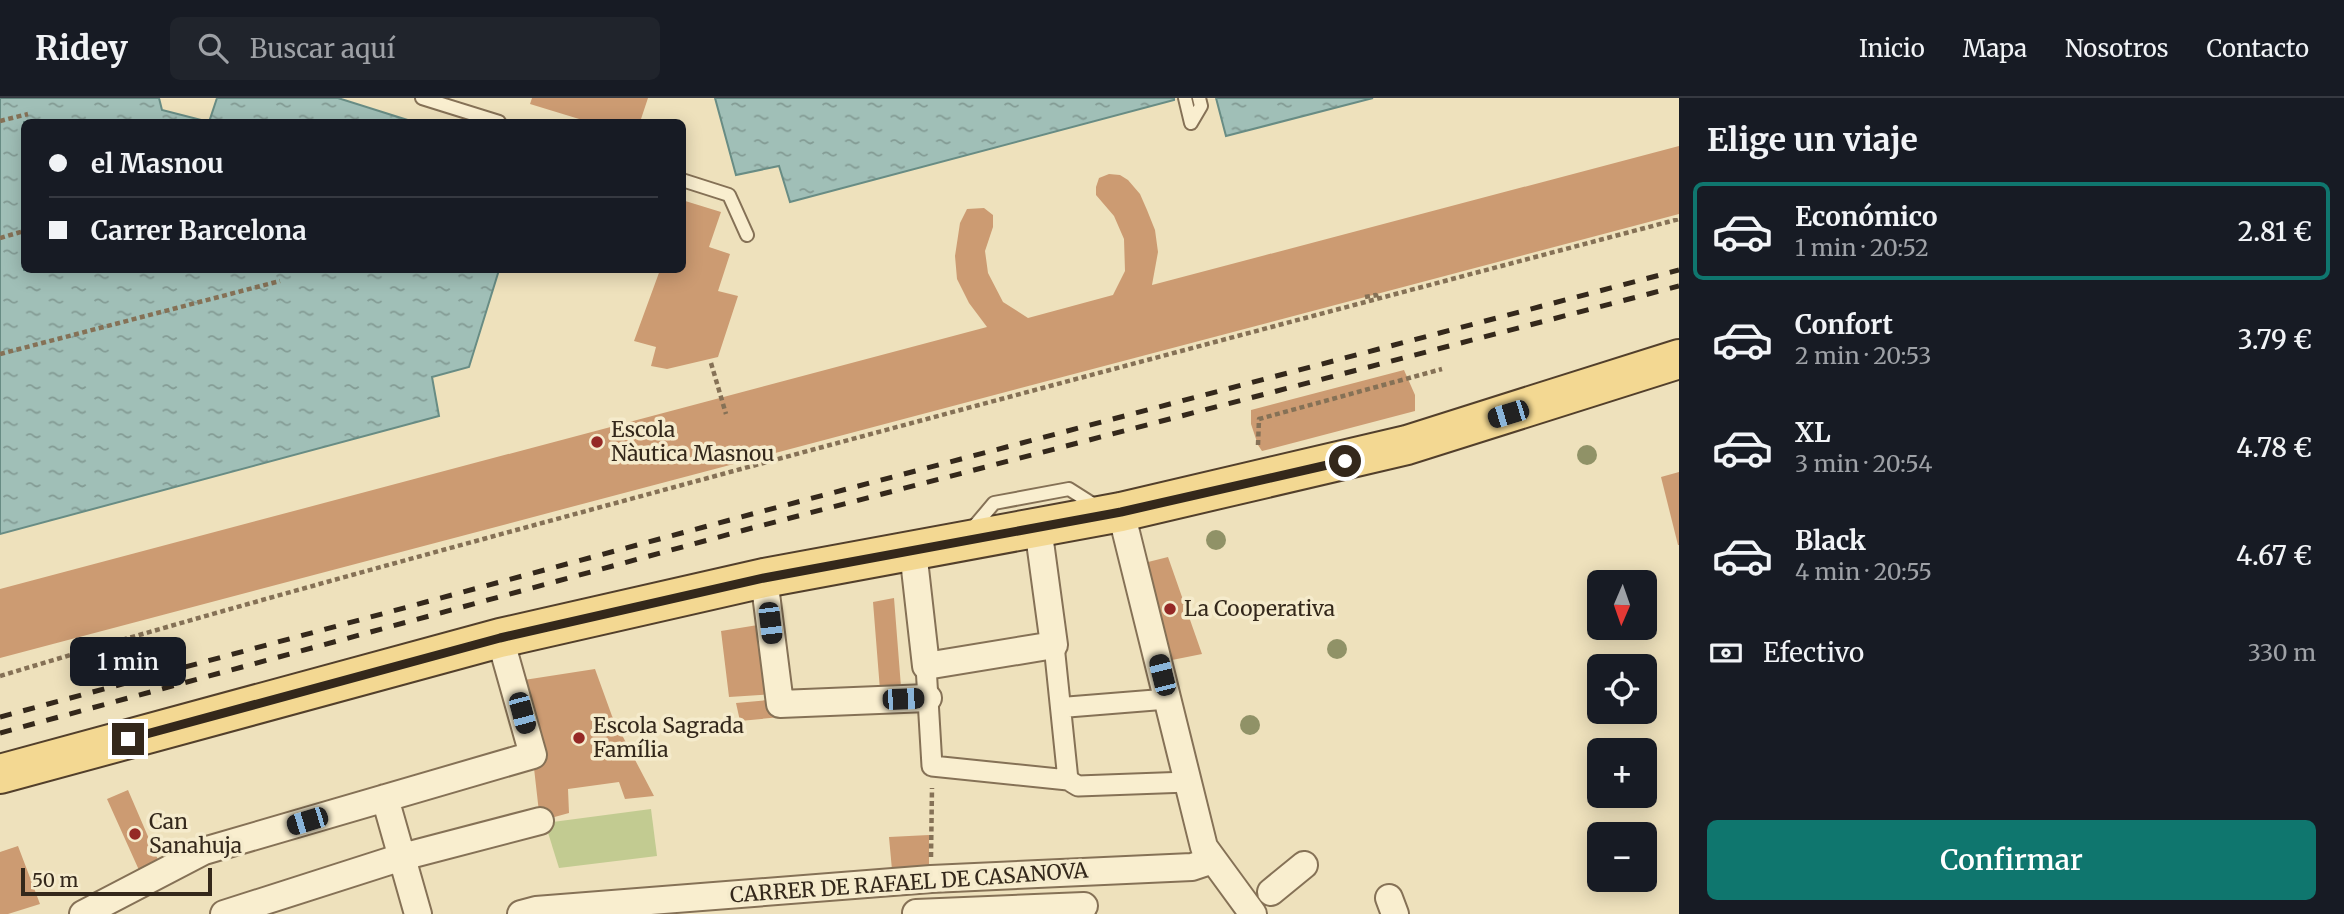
<!DOCTYPE html>
<html lang="es">
<meta charset="utf-8">
<style>
:root{--surface:#171b24;--page:#20242c;--text:#f1f3f6;--muted:#9ea1a6;--line:#363941;--accent:#0f766e}
body{margin:0;font-family:Merriweather,serif;background:var(--page);color:var(--text);height:100vh;display:flex;flex-direction:column;font-size:26px;white-space:nowrap}
*{box-sizing:border-box;margin:0}
p{font-size:23px;color:var(--muted)}
.icon{flex:none;width:38px;height:38px;fill:none;stroke:currentColor;stroke-width:2;stroke-linecap:round;stroke-linejoin:round}
.map{position:relative;flex:1;overflow:hidden}
.drawer{display:flex;flex-direction:column;background:var(--surface);width:665px}
.drawer>*{flex:none}
.hud{position:absolute;left:21px;top:21px;width:665px;height:154px;border-radius:10px;box-shadow:0 4px 18px #0003;display:grid;align-content:center;height:154px;padding:0 28px;background:var(--surface)}
.needle{width:46px;rotate:182deg}
.tools{position:absolute;left:1587px;top:472px;display:grid;gap:14px}
.tools a{display:grid;place-items:center;width:70px;height:70px;border-radius:10px;background:var(--surface);box-shadow:0 4px 18px #0003;font-size:35px}
.scale{position:absolute;left:21px;bottom:18px;width:191px;box-sizing:border-box;padding-left:7px;border:4px solid #34281b;border-top:0;font-size:19px;line-height:24px;white-space:nowrap;color:#34281b;-webkit-text-stroke:5px #f5ebcc;paint-order:stroke}
.end{position:absolute;width:32px;height:32px;margin:-16px;border:9px solid #34281b;background:#fff;box-shadow:0 0 0 4px #fff}
.from{border-radius:50%}
.bubble{position:absolute;height:49px;border-radius:10px;background:var(--surface);box-shadow:0 4px 18px #0003;font-size:23px;font-weight:600;line-height:49px;text-align:center}
.car{position:absolute;width:21px;height:42px;margin:-21px -10px;border-radius:9px;box-shadow:0 0 5px 2px #0007;background:linear-gradient(#222 24%,#8ab4d8 0 40%,#222 0 76%,#8ab4d8 0 86%,#222 0)}
.hud b{display:flex;align-items:center;gap:24px;height:66px;font-size:26px}
.hud b+b{border-top:2px solid var(--line)}
.hud i{width:18px;height:18px;background:var(--text)}
ul{padding:0;list-style:none}
li{display:flex;align-items:center;gap:21px;height:98px;margin:0 14px 10px;padding:0 14px;border:4px solid transparent;border-radius:10px}
li div{flex:1}
li b{display:block;font-size:26px}
li em{font-style:normal;font-weight:600}
li.selected{border-color:var(--accent)}
li>.icon{width:63px;height:63px;stroke-width:1.5}
h2{padding:0 28px;font-size:32px;line-height:84px}
.pay{display:flex;align-items:center;gap:18px;height:77px;padding:0 28px;font-size:26px}
.pay p{margin-inline-start:auto}
.action{display:flex;gap:14px;margin-top:auto;padding:14px 28px}
.action a{flex:1;height:80px;border-radius:10px;background:var(--accent);color:#fff;font-size:28px;font-weight:600;line-height:80px;text-align:center}
header{display:flex;align-items:center;gap:42px;box-sizing:border-box;height:98px;padding:0 35px;background:var(--surface);border-bottom:2px solid var(--line)}
header strong{font-size:33px}
nav{display:flex;gap:38px;margin-inline-start:auto;font-size:24px}
.search{width:490px;height:63px;background:var(--page);display:flex;align-items:center;gap:18px;box-sizing:border-box;padding:0 24px;border-radius:10px;color:var(--muted);font-size:26px}
main{display:flex;flex:1;min-height:0}
.map>svg:first-child{display:block}
</style>
<header>
<strong>Ridey</strong>
<div class="search"><svg class="icon" aria-label="search" viewBox="0 0 24 24"><circle cx="10" cy="10" r="6"/><path d="M15 15l6 6"/></svg>Buscar aquí</div>
<nav><a>Inicio</a><a>Mapa</a><a>Nosotros</a><a>Contacto</a></nav>
</header>
<main>
<div class="map">
<svg width="1679" height="816" viewBox="0 0 1679 816">
<defs>
<pattern id="water-ripples" width="26" height="14" patternUnits="userSpaceOnUse" patternTransform="scale(1.75)"><rect width="26" height="14" fill="#a0bfb7"/><path d="M2 4q2-2 4 0t4 0M15 11q2-2 4 0t4 0" fill="none" stroke="#839b94"/></pattern>
</defs>
<rect width="100%" height="100%" fill="#eee1bc"/>
<!-- pitch -->
<path fill="#c2cb91" d="M651,711L657,758L559,770L545,725Z"/>
<!-- water -->
<path fill="url(#water-ripples)" stroke="#688c84" stroke-width="2" d="M0,0H159L162,12L209,24L217,0H338L414,24H24V172H499L469,269L432,279L439,318L0,436Z
M715,0H1174V2L790,104L779,68L736,77Z
M1216,0H1373L1226,38Z"/>
<!-- building -->
<path fill="#cc9b72" d="M532,0H648L640,24H589L530,6Z
M1679,48V116L0,560V491L987,229L969,205L957,181L955,158L960,125L967,111L984,110L993,117V129L985,153L988,175L1003,204L1028,220L1113,197L1125,173L1124,141L1114,118L1096,97V89L1099,80L1109,76L1120,77L1128,82L1140,96L1147,112L1155,132L1158,154L1152,187Z
M682,102L721,114L709,149L730,156L718,193L738,198L718,259L667,271L651,268L656,249L634,243L660,172H682Z
M1404,272L1415,297V313L1262,353L1258,347L1251,326V312Z
M1679,374V447H1678L1661,379Z
M1168,459L1202,556L1167,563L1144,465Z
M894,500L901,589L880,592L873,504Z
M770,525L775,596L729,599L721,533Z
M595,571L612,618L654,698L625,701L619,684L568,691L569,715L540,723L524,582Z
M779,601L781,619L740,623L736,605Z
M128,692L162,771L143,781L107,701Z
M929,737V769L892,772L889,739Z
M18,748L40,806L8,816H0V754Z"/>
<g fill="none" stroke-linecap="round" stroke-linejoin="round">
<defs>
<path id="service" d="M422,0L499,24
M1185,0L1191,25
M1191,25L1201,8L1199,0
M682,82L729,97L747,137
M972,431L994,405L1069,391L1099,410"/>
<path id="pedestrian" d="M1054,547L1068,682
M926,568L932,668L1068,682L1078,688L1188,684
M1068,609L1155,602"/>
<path id="minor" d="M1121,414L1204,749L1253,816
M913,453L926,568L1054,547L1038,429
M764,480L780,606L928,600
M385,700L418,816
M1271,794L1304,767
M1389,800L1395,816
M916,815L1084,808
M83,816L204,753L533,657L500,540
M224,816L402,759L540,723
M521,816L536,812L931,781L1192,769L1213,762"/>
<path id="primary" d="M0,676L500,540L764,480L1121,414L1407,347L1679,261"/>
</defs>
<!-- service casing -->
<use href="#service" stroke="#857156" stroke-width="16"/>
<!-- pedestrian casing -->
<use href="#pedestrian" stroke="#857156" stroke-width="23"/>
<!-- minor casing -->
<use href="#minor" stroke="#857156" stroke-width="30"/>
<!-- primary casing -->
<use href="#primary" stroke="#523f2b" stroke-width="42"/>
<!-- path -->
<path stroke="#857156" stroke-width="4.5" stroke-dasharray="5 3.5" stroke-linecap="butt" d="M0,23L28,16
M0,140L24,133
M1365,199L1376,197L1377,200
M0,256L280,183
M711,265L726,316
M1258,347L1259,321L1442,271
M0,578C226,510 454,449 682,387C1014,297 1346,209 1679,121
M931,759L932,690"/>
<!-- service -->
<use href="#service" stroke="#f9eecf" stroke-width="12"/>
<!-- pedestrian -->
<use href="#pedestrian" stroke="#f9eecf" stroke-width="19"/>
<!-- minor -->
<use href="#minor" stroke="#f9eecf" stroke-width="26"/>
<!-- primary -->
<use href="#primary" stroke="#f3d892" stroke-width="38"/>
<!-- rail -->
<path stroke="#34281b" stroke-width="5" stroke-dasharray="12 12" stroke-linecap="butt" d="M0,619L752,416L1679,172
M0,635L752,430L1679,188"/>
</g>
<!-- trees -->
<g fill="#909267">
<circle cx="1587" cy="357" r="10"/>
<circle cx="1216" cy="442" r="10"/>
<circle cx="1337" cy="551" r="10"/>
<circle cx="1250" cy="627" r="10"/>
</g>
<g fill="none" stroke-linecap="round" stroke-linejoin="round">
<!-- route -->
<path stroke="#34281b" stroke-width="9" d="M128,641L500,540L764,480L1121,414L1345,363"/>
</g>
<!-- markers -->
<g fill="#952926" stroke="#f5ebcc" stroke-width="2.5">
<circle cx="597" cy="344" r="7"/>
<circle cx="1170" cy="511" r="7"/>
<circle cx="579" cy="640" r="7"/>
<circle cx="135" cy="736" r="7"/>
</g>
<g text-anchor="middle" stroke-width="7" stroke-linejoin="round" paint-order="stroke">
<!-- poi labels -->
<g font-size="21" fill="#34281b" stroke="#f5ebcc" text-anchor="start">
<text x="611" y="339">Escola<tspan x="611" dy="24">Nàutica Masnou</tspan></text>
<text x="1184" y="518">La Cooperativa</text>
<text x="593" y="635">Escola Sagrada<tspan x="593" dy="24">Família</tspan></text>
<text x="149" y="731">Can<tspan x="149" dy="24">Sanahuja</tspan></text>
</g>
<!-- street labels -->
<g font-size="21" fill="#34281b" stroke="#f5ebcc">
<text transform="translate(909 785) rotate(-4)" y="7">CARRER DE RAFAEL DE CASANOVA</text>
</g>
</g>
</svg>
<div class="tools">
<a><svg class="needle" viewBox="-14 -14 28 28"><path d="M0-13l5 13h-10z" fill="#e53935"/><path d="M0 13l5-13h-10z" fill="#9ea1a6"/></svg></a>
<a><svg class="icon" aria-label="locate" viewBox="0 0 24 24"><circle cx="12" cy="12" r="6"/><path d="M12 2v4M12 18v4M2 12h4M18 12h4"/></svg></a>
<a>+</a>
<a>−</a>
</div>
<div class="scale">50 m</div>
<i class="end from" style="left:1345px;top:363px"></i>
<i class="end" style="left:128px;top:641px"></i>
<div class="bubble" style="left:70px;top:539px;width:116px">1 min</div>
<i class="car" style="left:1508px;top:316px;rotate:253deg"></i>
<i class="car" style="left:770px;top:525px;rotate:173deg"></i>
<i class="car" style="left:1162px;top:577px;rotate:346deg"></i>
<i class="car" style="left:903px;top:601px;rotate:88deg"></i>
<i class="car" style="left:522px;top:615px;rotate:165deg"></i>
<i class="car" style="left:307px;top:723px;rotate:253deg"></i>
<div class="hud">
<b><i class="from"></i>el Masnou</b>
<b><i></i>Carrer Barcelona</b>
</div>
</div>
<section class="drawer">
<h2>Elige un viaje</h2>
<ul>
<li class="selected"><svg class="icon" aria-label="car" viewBox="0 0 24 24"><path d="M5 17H2v-5l4-1 3-4h7l3 4 3 1v5h-3M9 17h6M6 11h13"/><circle cx="7" cy="17" r="2"/><circle cx="17" cy="17" r="2"/></svg><div><b>Económico</b><p>1 min · 20:52</p></div><em>2.81 €</em></li>
<li><svg class="icon" aria-label="car" viewBox="0 0 24 24"><path d="M5 17H2v-5l4-1 3-4h7l3 4 3 1v5h-3M9 17h6M6 11h13"/><circle cx="7" cy="17" r="2"/><circle cx="17" cy="17" r="2"/></svg><div><b>Confort</b><p>2 min · 20:53</p></div><em>3.79 €</em></li>
<li><svg class="icon" aria-label="car" viewBox="0 0 24 24"><path d="M5 17H2v-5l4-1 3-4h7l3 4 3 1v5h-3M9 17h6M6 11h13"/><circle cx="7" cy="17" r="2"/><circle cx="17" cy="17" r="2"/></svg><div><b>XL</b><p>3 min · 20:54</p></div><em>4.78 €</em></li>
<li><svg class="icon" aria-label="car" viewBox="0 0 24 24"><path d="M5 17H2v-5l4-1 3-4h7l3 4 3 1v5h-3M9 17h6M6 11h13"/><circle cx="7" cy="17" r="2"/><circle cx="17" cy="17" r="2"/></svg><div><b>Black</b><p>4 min · 20:55</p></div><em>4.67 €</em></li>
</ul>
<div class="pay"><svg class="icon" aria-label="cash" viewBox="0 0 24 24"><path d="M3 7h18v10H3z"/><circle cx="12" cy="12" r="2"/></svg>Efectivo<p>330 m</p></div>
<div class="action"><a>Confirmar</a></div>
</section>
</main>
